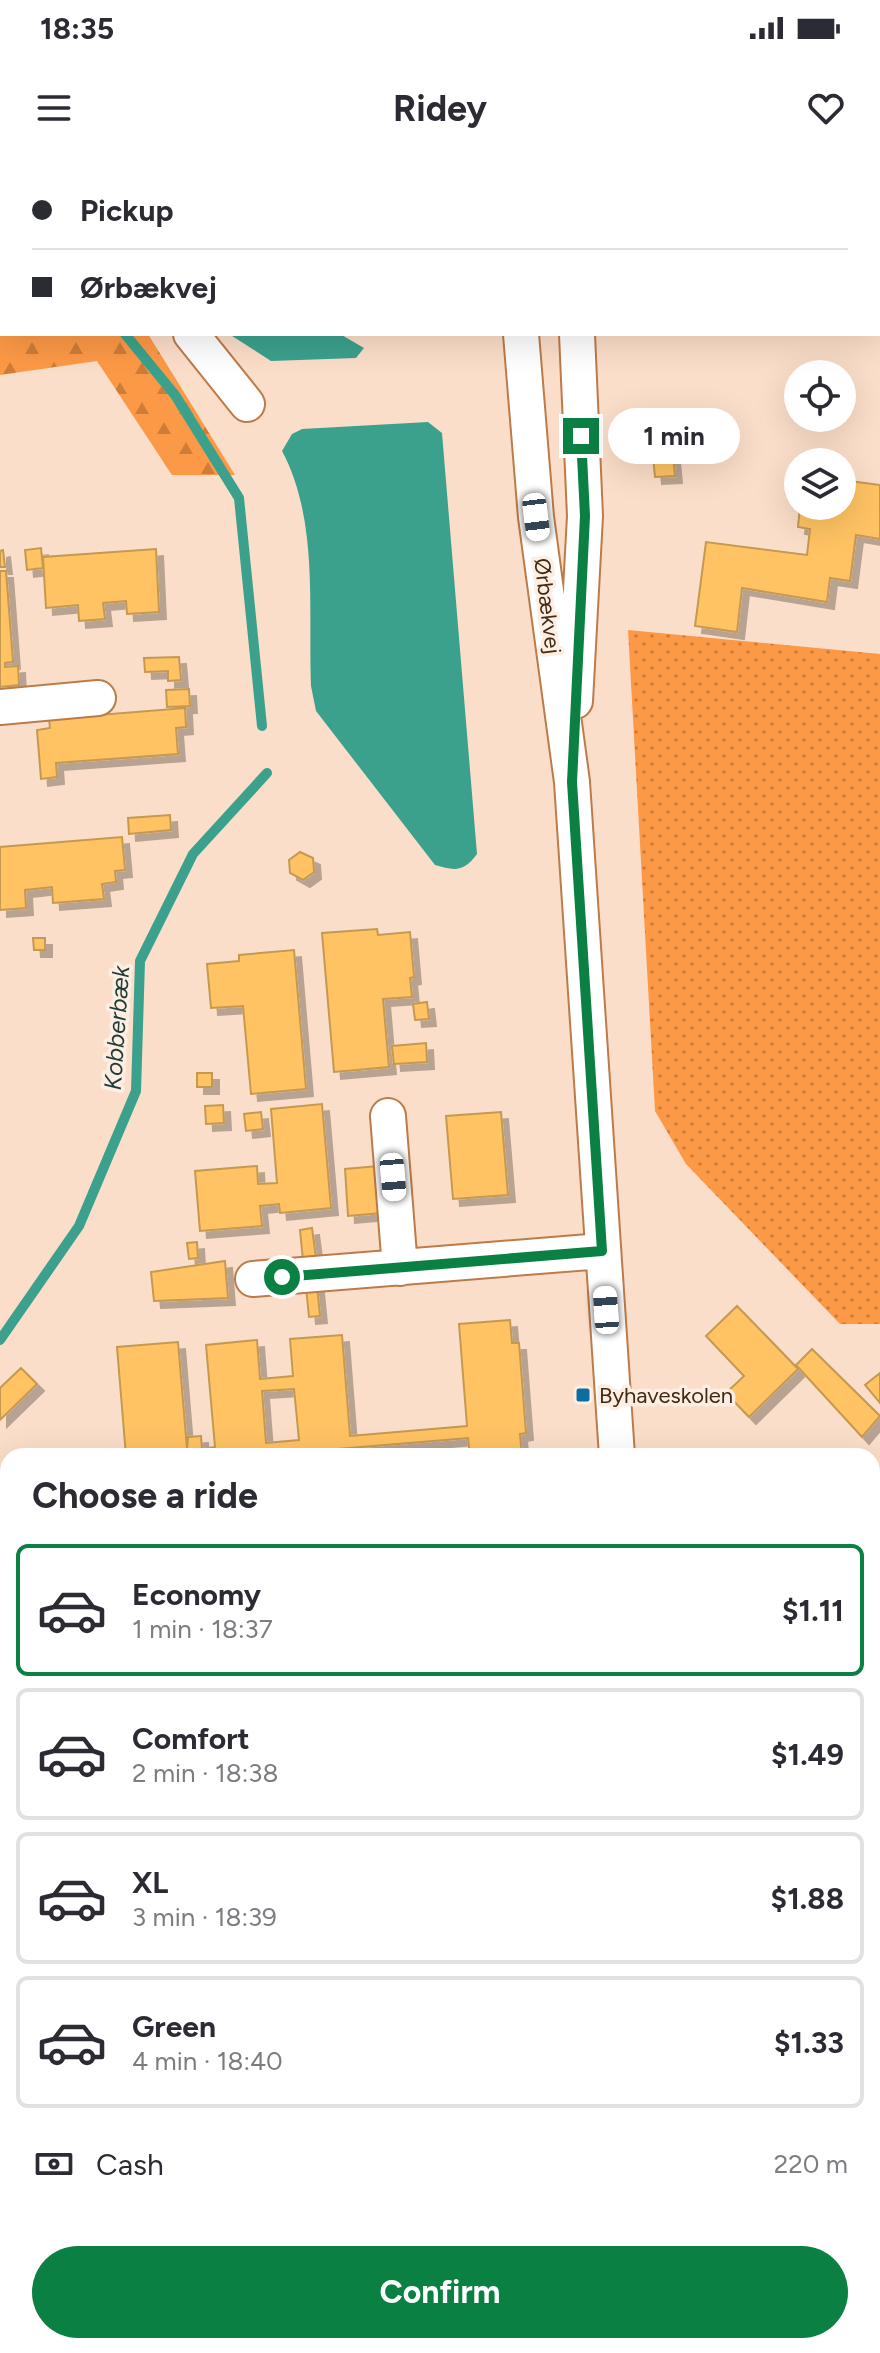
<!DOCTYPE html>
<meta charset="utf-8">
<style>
:root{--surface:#fff;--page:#f2f2f3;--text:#2b2b33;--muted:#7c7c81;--line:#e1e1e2;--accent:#0b8043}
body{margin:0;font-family:Figtree,sans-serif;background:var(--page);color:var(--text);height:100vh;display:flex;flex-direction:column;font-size:30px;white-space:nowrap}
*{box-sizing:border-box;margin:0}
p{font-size:26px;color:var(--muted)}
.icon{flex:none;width:44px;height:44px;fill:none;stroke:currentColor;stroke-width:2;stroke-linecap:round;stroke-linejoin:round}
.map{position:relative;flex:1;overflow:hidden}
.side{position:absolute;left:0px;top:1288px;width:880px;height:906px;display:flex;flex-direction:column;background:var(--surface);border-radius:24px 24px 0 0;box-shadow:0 8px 32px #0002}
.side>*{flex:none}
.banner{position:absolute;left:0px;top:0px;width:880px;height:176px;box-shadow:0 8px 32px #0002;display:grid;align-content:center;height:176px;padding:0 32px;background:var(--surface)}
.buttons{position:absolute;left:784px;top:200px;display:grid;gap:16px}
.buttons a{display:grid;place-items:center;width:72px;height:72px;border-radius:50%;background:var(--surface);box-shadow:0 8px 32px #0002;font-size:40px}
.end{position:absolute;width:36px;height:36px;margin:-18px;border:10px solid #0b8043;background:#fff;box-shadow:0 0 0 4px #fff}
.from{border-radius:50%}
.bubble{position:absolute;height:56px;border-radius:28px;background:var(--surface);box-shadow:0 8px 32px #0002;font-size:26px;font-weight:700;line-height:56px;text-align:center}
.car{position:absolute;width:24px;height:48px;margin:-24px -12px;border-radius:10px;box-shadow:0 0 6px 2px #0007;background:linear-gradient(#fff 24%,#345 0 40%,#fff 0 76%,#345 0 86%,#fff 0)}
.banner b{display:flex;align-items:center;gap:28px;height:76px;font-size:30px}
.banner b+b{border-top:2px solid var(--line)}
.banner i{width:20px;height:20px;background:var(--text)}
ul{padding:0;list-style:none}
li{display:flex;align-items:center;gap:24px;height:132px;margin:0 16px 12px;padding:0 16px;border:4px solid var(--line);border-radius:12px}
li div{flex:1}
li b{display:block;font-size:30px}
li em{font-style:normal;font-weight:700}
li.selected{border-color:var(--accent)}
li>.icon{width:72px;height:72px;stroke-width:1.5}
h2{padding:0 32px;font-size:36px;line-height:96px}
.pay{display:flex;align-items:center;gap:20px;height:88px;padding:0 32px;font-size:30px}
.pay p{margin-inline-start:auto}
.primary-button{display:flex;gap:16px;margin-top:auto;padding:16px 32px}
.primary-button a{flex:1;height:92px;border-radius:48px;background:var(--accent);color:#fff;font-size:32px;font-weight:700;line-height:92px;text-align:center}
.status{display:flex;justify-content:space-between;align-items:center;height:56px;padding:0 40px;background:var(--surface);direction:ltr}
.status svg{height:22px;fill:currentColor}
header{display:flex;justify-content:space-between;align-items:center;height:104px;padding:0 32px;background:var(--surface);font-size:36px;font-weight:700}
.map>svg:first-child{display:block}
</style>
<div class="status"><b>18:35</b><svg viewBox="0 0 49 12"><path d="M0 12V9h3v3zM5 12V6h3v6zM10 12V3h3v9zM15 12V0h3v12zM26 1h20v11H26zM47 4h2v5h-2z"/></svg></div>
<header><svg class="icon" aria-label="menu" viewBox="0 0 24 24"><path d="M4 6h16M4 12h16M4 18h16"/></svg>Ridey<svg class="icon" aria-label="heart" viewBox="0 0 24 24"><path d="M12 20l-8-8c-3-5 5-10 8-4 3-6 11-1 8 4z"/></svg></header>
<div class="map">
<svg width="880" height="2193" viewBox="0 0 880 2193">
<defs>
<pattern id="grass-dots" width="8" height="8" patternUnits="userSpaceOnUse" patternTransform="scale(2)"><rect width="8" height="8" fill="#fc9946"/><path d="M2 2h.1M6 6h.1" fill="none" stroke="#ce7d39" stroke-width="1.8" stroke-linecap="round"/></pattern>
<pattern id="forest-firs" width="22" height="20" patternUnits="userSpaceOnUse" patternTransform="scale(2)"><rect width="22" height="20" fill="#fc9946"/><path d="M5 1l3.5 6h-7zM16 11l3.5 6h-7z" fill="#ce7d39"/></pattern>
<filter id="shadow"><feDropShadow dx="7" dy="7" stdDeviation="0" flood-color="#0004"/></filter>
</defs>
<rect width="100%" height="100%" fill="#fbdec9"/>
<!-- grass -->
<path fill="url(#grass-dots)" d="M628,470L880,494V1164H840L686,1004L655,951Z"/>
<!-- forest -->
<path fill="url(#forest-firs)" d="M0,93L2,174H148L235,315H172L97,201L0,215Z"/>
<!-- water -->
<path fill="#3ba18c" d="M229,174H340L364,188L356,198L271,201Z
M428,262L442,273L477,694C464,712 455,711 435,705L316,551L311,526C308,449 319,360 282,291L292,274L302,269Z"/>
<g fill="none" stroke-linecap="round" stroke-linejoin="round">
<!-- stream -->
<path stroke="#3ba18c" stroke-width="10" d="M6,0L7,2
M125,174L175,235L239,338L262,566
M0,1180L79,1066L136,931L140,801L193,694L267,613"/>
</g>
<!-- building -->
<path fill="#ffc364" stroke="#c69951" stroke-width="2" fill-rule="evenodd" filter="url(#shadow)" d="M671,275L675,316L655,317L651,276Z
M842,320L880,325V379L856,375L850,421L830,418L827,442L742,428L737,472L695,466L706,382L807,395L810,369L798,367L800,346H842Z
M41,388L43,408L27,410L25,390Z
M156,389L159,452L127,454L126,441L103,443L105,459L79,461L78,445L46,448L43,397Z
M3,390L5,407H0V391Z
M0,411H6L13,502L5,503V507L18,506L19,525L0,527Z
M179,497L181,520L168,521V511L145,512L144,498Z
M189,529L190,546L167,547L166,530Z
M185,548L186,567L176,568L178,594L56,603L57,617L41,619L37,570L50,568L49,559Z
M170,655L171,670L129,674L128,658Z
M122,677L125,710L115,711L116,722L102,724L104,739L53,743L52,727L25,730L26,748L0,750V687Z
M300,692L313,698L314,712L303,720L290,713L289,700Z
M377,769L378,775L410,772L414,817L410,818L412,837L383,839L389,907L334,912L322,773Z
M33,778H45V790H34Z
M294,790L306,929L251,934L243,846L211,848L207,804L239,801V795Z
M427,842L429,859L415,860L413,844Z
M426,883L427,902L394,904L392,886Z
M197,913H212V927H197Z
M322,944L331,1048L280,1053L279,1044L260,1046L262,1066L200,1071L195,1011L257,1006L258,1024L277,1023L271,949Z
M223,945L224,963L206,964L205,946Z
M261,952L263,969L246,971L244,954Z
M501,952L508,1035L453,1039L446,956Z
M378,1006L381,1053L348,1056L345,1009Z
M312,1068L316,1098L303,1100L300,1070Z
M197,1082L198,1098L189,1099L187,1083Z
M225,1101L228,1138L154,1141L151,1112Z
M317,1126L320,1156L309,1157L306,1127Z
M737,1146L798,1209L749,1257L726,1233L744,1216L706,1176Z
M510,1160L512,1183H519L526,1273L520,1274L522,1296H470L468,1278L254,1296H126L117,1187L178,1182L187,1289L188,1277L201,1276L202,1289L215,1287L206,1185L257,1180L260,1219L293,1216L290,1179L342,1175L350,1276L467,1266L459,1164ZM294,1229L299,1280L266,1283L262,1231Z
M812,1189L880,1256L862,1277L796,1205Z
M21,1208L37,1224L0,1260V1228Z
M880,1213V1243L865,1225Z
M877,1501L880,1565L872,1575V1508Z
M0,1722L8,1729V1770L0,1764Z
M0,1979L8,1985V2039L0,2033Z
M0,2082L8,2090L2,2104L0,2102Z
M8,2113V2149L5,2153L0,2148V2122Z
M0,2160L8,2166V2186H33L41,2193H0Z
M873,2175L875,2193H816L815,2186H872Z
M101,2186H177L186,2193H110Z
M239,2186H257L266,2193H234Z
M515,2186H570L568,2193H513Z
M592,2186H634L635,2193H592Z"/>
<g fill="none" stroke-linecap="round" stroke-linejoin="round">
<defs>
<path id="minor" d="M191,174L247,244
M521,174L536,357L572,622L617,1296
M575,541L585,356L577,174
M0,547L98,538
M388,956L400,1108
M253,1119L602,1091
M872,1667L880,1657
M0,1923L8,1930
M314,2186L322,2193
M700,2186V2193
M431,2193L437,2186"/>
<path id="major" d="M630,0V2
M397,2L421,0
M878,41H880
M0,43H2"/>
</defs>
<!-- minor casing -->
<use href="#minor" stroke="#bc7b48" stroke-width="38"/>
<!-- major casing -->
<use href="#major" stroke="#fff" stroke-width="48"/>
<!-- minor -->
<use href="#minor" stroke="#fff" stroke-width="34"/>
<!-- major -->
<use href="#major" stroke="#e6defd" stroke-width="44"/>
</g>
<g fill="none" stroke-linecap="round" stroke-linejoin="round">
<!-- route -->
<path stroke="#0b8043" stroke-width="10" d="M282,1117L602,1091L572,622L585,356L581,276"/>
</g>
<!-- markers -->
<rect fill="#0d6e9c" stroke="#fdeee4" stroke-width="3" x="575" y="1227" width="16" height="16" rx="4"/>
<g text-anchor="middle" stroke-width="7" stroke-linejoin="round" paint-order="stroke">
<!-- street labels -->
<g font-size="22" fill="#432812" stroke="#fdeee4">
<text transform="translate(548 446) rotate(83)" y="8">Ørbækvej</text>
</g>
<!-- poi labels -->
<g font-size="22" fill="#432812" stroke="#fdeee4" text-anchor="start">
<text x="599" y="1243">Byhaveskolen</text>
</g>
<!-- water labels -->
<g font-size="24" font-style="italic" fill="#1e3c35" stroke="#fdeee4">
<text transform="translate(117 868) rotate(-86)" y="8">Kobberbæk</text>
</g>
</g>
</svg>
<div class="buttons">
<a><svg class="icon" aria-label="locate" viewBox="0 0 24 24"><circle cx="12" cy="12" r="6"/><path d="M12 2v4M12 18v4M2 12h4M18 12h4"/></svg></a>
<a><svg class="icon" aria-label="layers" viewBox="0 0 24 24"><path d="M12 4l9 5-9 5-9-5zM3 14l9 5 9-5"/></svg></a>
</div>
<i class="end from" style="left:282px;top:1117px"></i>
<i class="end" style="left:581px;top:276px"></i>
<div class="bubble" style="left:608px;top:248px;width:132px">1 min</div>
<i class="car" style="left:536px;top:357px;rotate:173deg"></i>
<i class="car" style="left:393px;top:1017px;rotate:175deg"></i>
<i class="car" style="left:606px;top:1150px;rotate:356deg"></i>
<div class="banner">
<b><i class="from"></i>Pickup</b>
<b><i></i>Ørbækvej</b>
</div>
<section class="side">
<h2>Choose a ride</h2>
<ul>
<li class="selected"><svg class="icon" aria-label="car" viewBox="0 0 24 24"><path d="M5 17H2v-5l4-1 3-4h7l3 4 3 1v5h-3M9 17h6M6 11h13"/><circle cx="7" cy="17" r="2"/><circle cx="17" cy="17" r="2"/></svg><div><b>Economy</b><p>1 min · 18:37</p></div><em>$1.11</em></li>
<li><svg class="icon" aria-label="car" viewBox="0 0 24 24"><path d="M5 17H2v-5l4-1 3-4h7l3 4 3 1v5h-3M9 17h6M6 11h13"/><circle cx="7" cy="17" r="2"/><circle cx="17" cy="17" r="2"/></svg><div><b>Comfort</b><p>2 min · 18:38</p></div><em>$1.49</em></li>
<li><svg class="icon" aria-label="car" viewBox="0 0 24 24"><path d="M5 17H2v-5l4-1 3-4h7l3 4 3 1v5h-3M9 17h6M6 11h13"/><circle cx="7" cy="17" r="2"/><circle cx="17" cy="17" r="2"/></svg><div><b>XL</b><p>3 min · 18:39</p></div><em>$1.88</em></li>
<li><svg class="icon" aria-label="car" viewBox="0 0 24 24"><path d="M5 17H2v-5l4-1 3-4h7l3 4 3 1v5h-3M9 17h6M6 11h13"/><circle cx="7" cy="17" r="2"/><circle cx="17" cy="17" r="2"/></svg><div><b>Green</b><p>4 min · 18:40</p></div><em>$1.33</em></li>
</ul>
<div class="pay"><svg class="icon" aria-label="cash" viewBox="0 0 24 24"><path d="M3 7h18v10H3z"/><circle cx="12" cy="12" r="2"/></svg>Cash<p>220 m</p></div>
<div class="primary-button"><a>Confirm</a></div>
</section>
</div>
